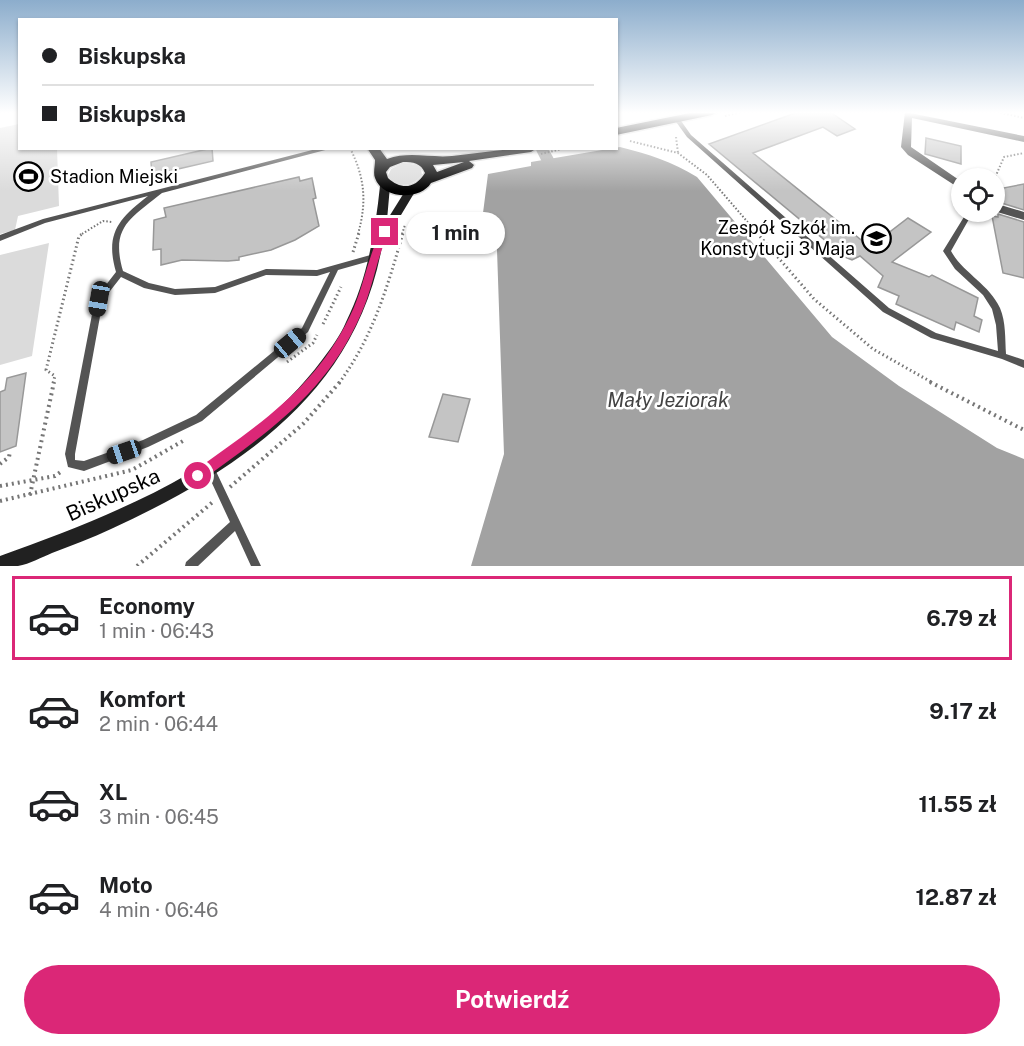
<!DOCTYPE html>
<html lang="pl">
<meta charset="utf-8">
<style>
:root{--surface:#fff;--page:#f2f2f2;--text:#202124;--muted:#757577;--line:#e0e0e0;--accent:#db2777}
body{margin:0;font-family:"Public Sans",sans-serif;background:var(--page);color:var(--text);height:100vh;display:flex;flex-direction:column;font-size:22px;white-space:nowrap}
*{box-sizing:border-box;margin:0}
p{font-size:20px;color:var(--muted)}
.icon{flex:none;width:33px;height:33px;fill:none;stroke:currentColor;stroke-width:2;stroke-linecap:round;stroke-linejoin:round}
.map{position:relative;height:566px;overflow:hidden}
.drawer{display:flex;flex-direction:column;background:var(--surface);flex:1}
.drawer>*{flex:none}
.top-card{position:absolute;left:18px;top:18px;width:600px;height:132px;border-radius:0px;box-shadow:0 2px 4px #0004;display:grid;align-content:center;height:132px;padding:0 24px;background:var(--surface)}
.controls{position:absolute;left:951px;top:168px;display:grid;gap:12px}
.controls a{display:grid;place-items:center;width:54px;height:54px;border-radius:50%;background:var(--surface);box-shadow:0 2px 4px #0004;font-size:30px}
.end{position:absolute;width:27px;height:27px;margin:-14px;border:8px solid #db2777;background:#fff;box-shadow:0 0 0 3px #fff}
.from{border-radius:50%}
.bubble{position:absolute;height:42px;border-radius:21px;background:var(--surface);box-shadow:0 2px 4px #0004;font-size:20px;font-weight:700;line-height:42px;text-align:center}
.car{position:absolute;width:18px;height:36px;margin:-18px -9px;border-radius:8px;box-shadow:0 0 4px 2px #0007;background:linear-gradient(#222 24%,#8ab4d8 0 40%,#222 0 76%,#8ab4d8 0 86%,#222 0)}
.top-card b{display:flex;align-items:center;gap:21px;height:57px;font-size:22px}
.top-card b+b{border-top:2px solid var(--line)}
.top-card i{width:15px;height:15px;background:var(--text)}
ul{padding:10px 0 0;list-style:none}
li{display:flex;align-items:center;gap:18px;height:84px;margin:0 12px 9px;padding:0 12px;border:3px solid transparent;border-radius:0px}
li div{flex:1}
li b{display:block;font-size:22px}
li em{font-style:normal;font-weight:700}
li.selected{border-color:var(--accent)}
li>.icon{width:54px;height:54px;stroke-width:1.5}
.button{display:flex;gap:12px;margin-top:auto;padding:12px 24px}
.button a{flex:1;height:69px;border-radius:36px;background:var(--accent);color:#fff;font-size:24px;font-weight:700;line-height:69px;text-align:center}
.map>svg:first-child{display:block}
</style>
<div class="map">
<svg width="1024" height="566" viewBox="0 0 1024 566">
<rect width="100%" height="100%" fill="#fff"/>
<!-- green -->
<path fill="#dbdbdb" d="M19,124L20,148L57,149L59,206L18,216L15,230L0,234V128Z
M403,163L417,165L421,168L422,175C414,186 400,188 389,180L388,176L391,169Z
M49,243L32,356L0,365V255Z"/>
<!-- water -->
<path fill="#a2a2a2" d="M620,147C648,154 673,162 697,177L832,337L899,386L997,448L1024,459V566H471L504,454L497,250L483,213L488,174L531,166V162Z"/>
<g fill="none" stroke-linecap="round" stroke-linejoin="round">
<!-- canal -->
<path fill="#a2a2a2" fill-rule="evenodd" d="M535,148H548L554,159L552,162H542Z"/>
</g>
<!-- building -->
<path fill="#c4c4c4" stroke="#989898" stroke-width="1.5" d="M798,112H830L855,129L837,136L823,127L753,153L870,247L908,218L931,232L892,262L929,277L932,275L978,298L974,316L982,320L979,332L956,322L954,330L896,304L899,296L878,287L883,276L860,256L852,260L845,257L709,144Z
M926,138L961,146V164L925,154Z
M212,148L213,161L152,175L151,162Z
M299,177L300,181L312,178L316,198L313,199L319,226L295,240L271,250L239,257V260L228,261L182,260L161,265V249L153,250L154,220L166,217L164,208Z
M1024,184V210L998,202V189Z
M998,214L1024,222V278L1003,273L992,216L998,217Z
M26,373L16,446L0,452V392L5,390L7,378Z
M443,394L470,399L458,442L429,437Z"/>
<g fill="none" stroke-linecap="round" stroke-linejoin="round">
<defs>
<path id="primary" d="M695,112H718L712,115L616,135V128Z
M367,148H379L387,159C409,151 429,158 452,156C481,153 508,148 537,148L531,152L469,161L474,165L472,168L431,183C420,201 382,199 375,178C373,173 375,166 375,160ZM403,162C413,162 421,163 425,173C415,189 401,190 388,178L386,172L390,167ZM464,162L437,172L433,165Z"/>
</defs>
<!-- primary casing -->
<use href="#primary" stroke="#dbdbdb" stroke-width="3"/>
<!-- path-far2 -->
<path stroke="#767676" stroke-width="2" stroke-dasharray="1.5 2" stroke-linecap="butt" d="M997,112L1024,118
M725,116L741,112
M676,137L678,153
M630,141L678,153L707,175L758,234
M350,148C365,178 367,202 358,234
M541,154L566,148
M994,180L1004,157L1024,153
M82,234L103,221L112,222
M402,234L405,225"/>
<!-- path-far1 -->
<path stroke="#767676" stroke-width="3" stroke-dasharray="1.5 3" stroke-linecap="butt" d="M757,233L814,299L873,349L933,383
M353,252L359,233
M323,324L341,287
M287,362L313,343L317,335
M53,383L55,376L46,370L79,236L84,233
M339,383C373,337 387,288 403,233"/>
<!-- path -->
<path stroke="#767676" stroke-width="4" stroke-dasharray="2 4" stroke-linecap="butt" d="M930,382L1024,430
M0,464L9,457L10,452
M0,486L55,476L62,471
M230,487L303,424L340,382
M30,495L54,382
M0,501L132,470L183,441
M137,566L214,501"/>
<!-- lane -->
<path fill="#545454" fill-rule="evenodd" d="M677,117L679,118L691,135L889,308L936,333L998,351L996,325L992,309L983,295L955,269L943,251L967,212H973L951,251C963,273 989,284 1000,308C1006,322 1005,339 1006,354L1024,360V368L1002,359L931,338L883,312L687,137L674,119Z
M320,148H333L162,193C131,218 110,227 123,271L149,283L175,289L215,287L266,269L317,270L374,254L378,257L377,259L338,270L308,332L202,421L148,447L84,471L68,467L65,454L95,299L116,272C105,234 118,219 148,196L45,223L0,241V235L43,219ZM330,272L302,328L196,415L143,440L84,461L75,460V454L103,300L121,277L144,288L175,295L215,293L266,275L317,276Z
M210,463L213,465L261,566H251L235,531L198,566H185L186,562L230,522L205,468L207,465Z"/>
<!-- street -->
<path fill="#545454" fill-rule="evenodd" d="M905,112L1024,136V142L912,118L911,147L962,182V190L908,155L901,147Z
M994,203L1024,212V220L994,211Z"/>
<!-- secondary -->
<path fill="#212121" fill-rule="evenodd" d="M385,183L390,186L387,220L407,188H415L416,190L386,240L383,241C358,392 241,469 111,529C92,538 72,545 52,553C42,557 30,564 18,566C13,566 6,566 0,566V556C117,514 245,463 322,360C331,348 340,336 346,322C367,280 375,233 380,186Z"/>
<!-- primary -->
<use href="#primary" fill="#000" fill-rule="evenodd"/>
</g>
<!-- sky -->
<linearGradient id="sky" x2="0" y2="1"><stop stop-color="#8cadcc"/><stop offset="0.59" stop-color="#fff"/><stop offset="1" stop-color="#fff" stop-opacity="0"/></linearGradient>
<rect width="1024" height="191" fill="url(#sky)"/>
<!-- route -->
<path fill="#db2777" d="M385,229L389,232C376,259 373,288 361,314C327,393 268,432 202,480H193V472C257,426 315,389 350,316C364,288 367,257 382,230Z"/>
<!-- icons -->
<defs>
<symbol id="stadium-ring" viewBox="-11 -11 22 22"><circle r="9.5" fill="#fff" stroke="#000" stroke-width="1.5"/><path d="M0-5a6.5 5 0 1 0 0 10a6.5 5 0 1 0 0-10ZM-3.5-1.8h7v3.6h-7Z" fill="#000"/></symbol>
<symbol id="school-ring" viewBox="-11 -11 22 22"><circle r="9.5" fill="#fff" stroke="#000" stroke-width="1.5"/><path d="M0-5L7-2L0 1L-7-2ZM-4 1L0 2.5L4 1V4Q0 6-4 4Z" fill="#000"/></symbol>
</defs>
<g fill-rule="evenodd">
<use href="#stadium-ring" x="12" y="160" width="33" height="33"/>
<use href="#school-ring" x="860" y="222" width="33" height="33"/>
</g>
<g text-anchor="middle" stroke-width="5" stroke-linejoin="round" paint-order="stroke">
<!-- poi labels -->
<g font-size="18" fill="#000" stroke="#fff" text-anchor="start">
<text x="50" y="183">Stadion Miejski</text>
<text x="855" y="234" text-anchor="end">Zespół Szkół im.<tspan x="855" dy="21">Konstytucji 3 Maja</tspan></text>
</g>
<!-- water labels -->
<g font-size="20" font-style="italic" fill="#434343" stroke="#fff">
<text x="668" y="407">Mały Jeziorak</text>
</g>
<!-- near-street labels -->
<g font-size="21" fill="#000" stroke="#fff">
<text transform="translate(113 495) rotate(-24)" y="7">Biskupska</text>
</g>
</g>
</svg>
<div class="controls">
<a><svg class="icon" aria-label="locate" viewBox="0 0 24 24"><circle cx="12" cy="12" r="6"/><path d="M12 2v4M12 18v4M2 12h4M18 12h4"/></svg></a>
</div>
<i class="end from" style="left:198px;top:476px"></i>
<i class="end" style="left:385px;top:232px"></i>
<div class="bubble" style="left:406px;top:212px;width:99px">1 min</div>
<i class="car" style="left:99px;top:299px;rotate:190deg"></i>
<i class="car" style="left:290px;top:343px;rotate:50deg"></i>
<i class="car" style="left:124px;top:452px;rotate:251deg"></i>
<div class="top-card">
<b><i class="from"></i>Biskupska</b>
<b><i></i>Biskupska</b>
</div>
</div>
<section class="drawer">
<ul>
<li class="selected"><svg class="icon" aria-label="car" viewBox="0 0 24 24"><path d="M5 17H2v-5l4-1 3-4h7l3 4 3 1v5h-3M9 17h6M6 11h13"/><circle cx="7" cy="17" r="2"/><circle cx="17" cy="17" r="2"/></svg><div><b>Economy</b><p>1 min · 06:43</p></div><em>6.79 zł</em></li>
<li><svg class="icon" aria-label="car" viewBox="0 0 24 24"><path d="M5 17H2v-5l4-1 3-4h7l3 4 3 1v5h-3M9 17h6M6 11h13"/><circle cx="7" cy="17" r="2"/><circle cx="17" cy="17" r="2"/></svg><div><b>Komfort</b><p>2 min · 06:44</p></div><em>9.17 zł</em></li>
<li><svg class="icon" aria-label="car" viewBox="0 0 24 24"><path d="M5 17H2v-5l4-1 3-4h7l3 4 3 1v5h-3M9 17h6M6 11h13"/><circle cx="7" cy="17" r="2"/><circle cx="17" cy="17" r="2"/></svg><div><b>XL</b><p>3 min · 06:45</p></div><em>11.55 zł</em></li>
<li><svg class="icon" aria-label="car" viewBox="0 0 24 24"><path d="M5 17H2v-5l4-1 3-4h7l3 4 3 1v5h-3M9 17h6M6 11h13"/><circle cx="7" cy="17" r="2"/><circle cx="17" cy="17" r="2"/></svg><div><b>Moto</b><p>4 min · 06:46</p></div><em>12.87 zł</em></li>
</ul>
<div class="button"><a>Potwierdź</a></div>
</section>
